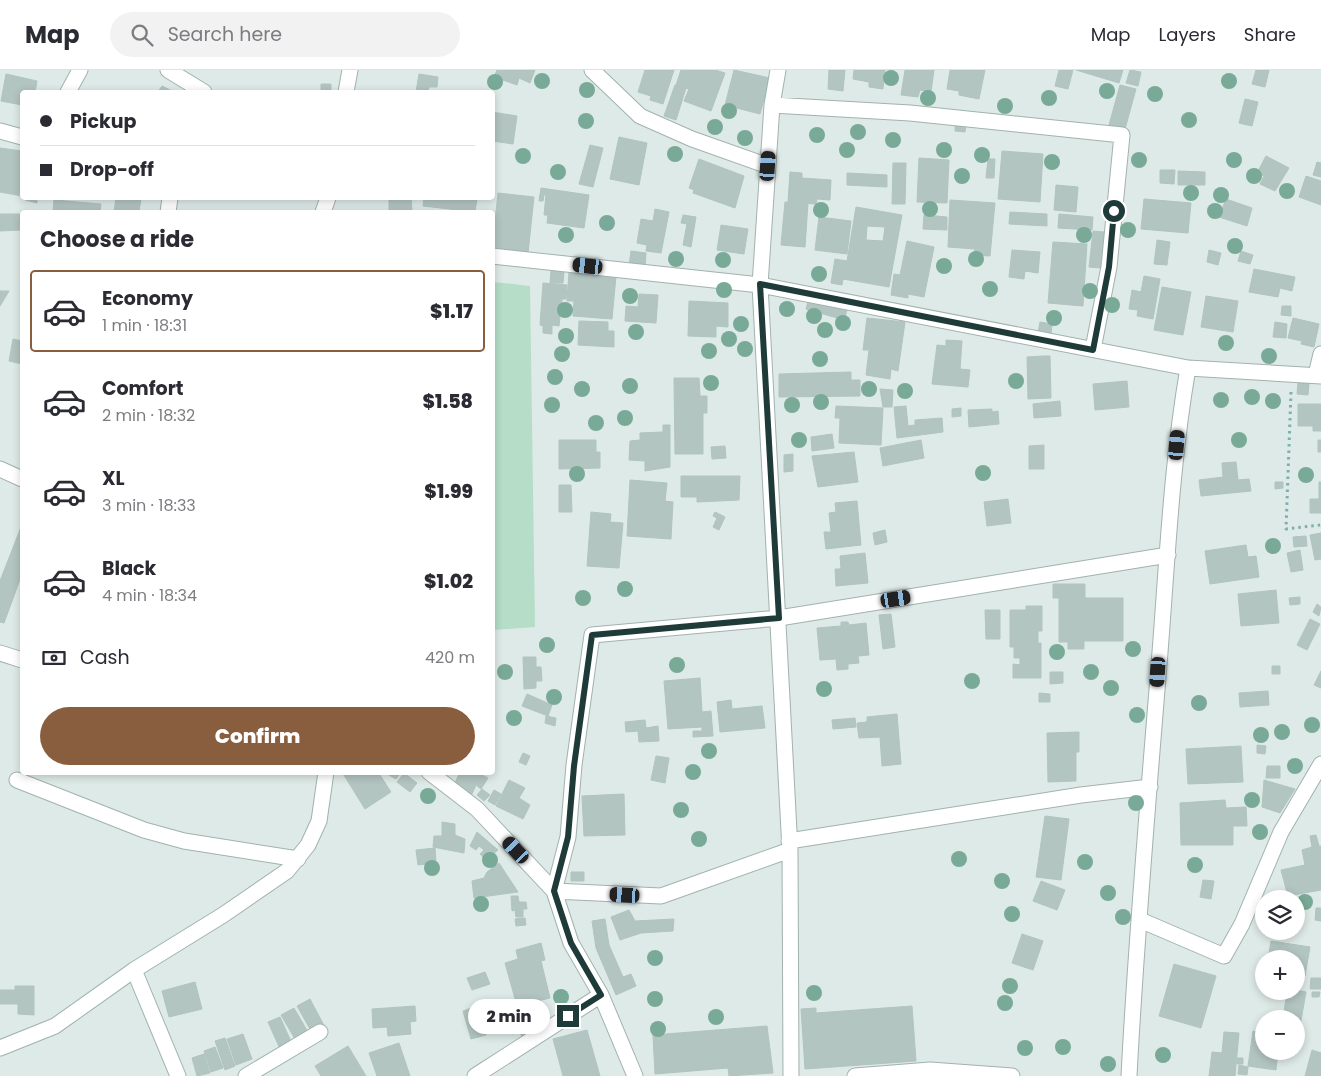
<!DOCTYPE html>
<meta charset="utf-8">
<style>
:root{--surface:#fff;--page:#f2f2f3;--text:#2b2b33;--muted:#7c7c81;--line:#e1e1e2;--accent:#885e3e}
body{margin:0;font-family:Poppins,sans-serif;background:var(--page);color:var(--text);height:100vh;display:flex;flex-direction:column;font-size:19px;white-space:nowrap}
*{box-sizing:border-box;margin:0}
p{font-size:16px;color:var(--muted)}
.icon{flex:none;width:28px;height:28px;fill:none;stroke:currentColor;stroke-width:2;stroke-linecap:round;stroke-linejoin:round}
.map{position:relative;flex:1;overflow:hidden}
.side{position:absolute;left:20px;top:140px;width:475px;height:565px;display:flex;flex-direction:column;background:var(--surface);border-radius:5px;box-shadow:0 2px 8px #0003}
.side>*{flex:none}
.banner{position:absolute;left:20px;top:20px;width:475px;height:110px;border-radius:5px;box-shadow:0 2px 8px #0003;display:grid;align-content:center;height:110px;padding:0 20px;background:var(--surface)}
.controls{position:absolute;left:1255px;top:820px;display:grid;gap:10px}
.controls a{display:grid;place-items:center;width:50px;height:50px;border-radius:50%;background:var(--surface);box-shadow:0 2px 8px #0003;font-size:25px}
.end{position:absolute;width:22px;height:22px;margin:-11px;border:6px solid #1e3b39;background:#fff;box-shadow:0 0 0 2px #fff}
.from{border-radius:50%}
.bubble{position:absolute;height:35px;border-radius:18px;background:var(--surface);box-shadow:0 2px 8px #0003;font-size:16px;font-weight:800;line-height:35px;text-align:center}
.car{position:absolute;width:15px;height:30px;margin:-15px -8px;border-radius:6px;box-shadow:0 0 4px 1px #0007;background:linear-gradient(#222 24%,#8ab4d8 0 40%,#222 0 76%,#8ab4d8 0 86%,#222 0)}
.banner b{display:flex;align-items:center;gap:18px;height:48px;font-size:19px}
.banner b+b{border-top:1px solid var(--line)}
.banner i{width:12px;height:12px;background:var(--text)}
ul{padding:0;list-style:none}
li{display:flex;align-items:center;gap:15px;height:82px;margin:0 10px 8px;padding:0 10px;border:2px solid transparent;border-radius:5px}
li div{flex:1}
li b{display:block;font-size:19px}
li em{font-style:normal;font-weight:800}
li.selected{border-color:var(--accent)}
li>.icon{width:45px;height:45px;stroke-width:1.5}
h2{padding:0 20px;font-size:22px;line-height:60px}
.pay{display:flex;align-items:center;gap:12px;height:55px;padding:0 20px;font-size:19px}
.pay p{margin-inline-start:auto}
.primary-button{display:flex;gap:10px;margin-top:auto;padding:10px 20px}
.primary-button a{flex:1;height:58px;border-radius:30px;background:var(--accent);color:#fff;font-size:20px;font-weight:800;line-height:58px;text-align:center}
header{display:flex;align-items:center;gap:30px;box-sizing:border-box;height:70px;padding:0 25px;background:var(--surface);border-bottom:1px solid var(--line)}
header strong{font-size:24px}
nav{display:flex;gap:28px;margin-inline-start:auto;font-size:18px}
.search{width:350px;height:45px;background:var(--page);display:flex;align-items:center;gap:12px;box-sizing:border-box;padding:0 18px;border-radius:28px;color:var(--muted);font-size:19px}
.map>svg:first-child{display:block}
</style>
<header>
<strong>Map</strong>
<div class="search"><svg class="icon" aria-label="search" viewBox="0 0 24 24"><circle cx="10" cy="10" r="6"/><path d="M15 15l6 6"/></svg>Search here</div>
<nav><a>Map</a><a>Layers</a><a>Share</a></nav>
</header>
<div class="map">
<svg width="1321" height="1006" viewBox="0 0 1321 1006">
<rect width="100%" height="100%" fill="#deeae7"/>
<!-- green -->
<path fill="#b5ddc8" d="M493,212L530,216L535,557L493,560Z"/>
<!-- building -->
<path fill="#b3c5c1" stroke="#b0c4c0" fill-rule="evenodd" d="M497,0H535L530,13L519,8L517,15L494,7Z
M645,0H674L663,34L650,30L651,26L638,22Z
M681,0H715L725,3L711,41L684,31L689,19L676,15Z
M734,0L770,8L760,44L725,35Z
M829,0H845L843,21L828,19Z
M854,0H885L883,19L869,17V12L853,9Z
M905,0H934L931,22L920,20L918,27L901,25Z
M950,0H985L979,29L959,25V21L947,19Z
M1059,0H1073L1068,19L1055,16Z
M1076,0H1123L1119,13Z
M1130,0L1141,2L1138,16L1126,13Z
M1256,0H1269L1265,17L1252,14Z
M6,4L37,11L35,22H22V35L1,31Z
M419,4L438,7L437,17H429L428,22H416Z
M321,14H331V22H321Z
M675,15L686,18L676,50L664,46Z
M1120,15L1136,19L1125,59L1109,55Z
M162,16L174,22H158Z
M1245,29L1258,32L1252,56L1239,53Z
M492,42L517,46L513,74L492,71Z
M955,55H966L965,62L955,61Z
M619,67L647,73L639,115L610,109Z
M590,75L603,78L593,117L579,114Z
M0,78L22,81V126L0,122Z
M1002,81L1043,84L1040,132L998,129Z
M1266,86L1289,98L1275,121L1260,114L1264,106L1257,103Z
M919,88L949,90L947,133L917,132Z
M699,89L744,106L735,138L693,123L694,120L689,118Z
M988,89H995L994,108H986Z
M1317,92L1321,93V107L1313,105Z
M893,93H906L905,134H892Z
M1160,100H1175L1174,114L1160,113Z
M1178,101L1205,102V115H1178Z
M790,102L802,103V108L831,110L830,130L817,129L816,134L788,132Z
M847,103L887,105V117L847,115Z
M1306,106L1321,111V135L1299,127Z
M1056,115L1078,117L1076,142L1054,140Z
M541,118L589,125L584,158L547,153L548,145H544L546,125H544L543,131H539Z
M498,123L534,127L528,183L492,179Z
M25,128H37V133L25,130Z
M116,128H141L139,142H114Z
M389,128H411L412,141H389Z
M424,128H477L475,142L423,136Z
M1144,129L1191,133L1188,163L1141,159Z
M1226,129L1252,138L1247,156L1219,147Z
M54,130L101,134L100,142H53Z
M950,130L995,133L990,186L974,185L975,179L948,177Z
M785,132L808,133L805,177L781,175Z
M856,137L902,145L889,217L843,209L842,215L831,213L835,189L847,191ZM867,156L885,157L883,171L866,170Z
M655,139L669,142L661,183L646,181L647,175L637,173L641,149L653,151Z
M1010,142L1047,144V156L1009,154Z
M0,144H20L21,160L0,161Z
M1059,144L1093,147L1092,160L1058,158Z
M683,145L696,147L691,177L683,175L687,154L681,153Z
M924,145L947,147V160L923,159Z
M819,147L851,151L847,184L815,180Z
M721,155L748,159L744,184L717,180Z
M1093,161L1104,162L1101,198L1089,197Z
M1157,170L1170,172L1167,195L1154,194Z
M907,171L934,177L924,227L908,224V228L891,225L894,204L900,205Z
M1053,172L1087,174L1083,236L1048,233Z
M1012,180L1040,182L1038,203L1025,201L1024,209L1009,207Z
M1209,180L1221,183L1218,195L1207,192Z
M631,181L646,183L645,198L629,196Z
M1241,181L1253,185L1250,194L1238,191Z
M1254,199L1295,207L1292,221L1280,218L1278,227L1249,222Z
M551,201L564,202L563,213H550Z
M569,202L616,206L612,249L573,246L574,231H567Z
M1144,206L1160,209L1153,249L1137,246L1138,240L1129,239L1132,220L1141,222Z
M543,213L567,215L566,229H562L559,256L552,255V264L543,263V256L540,255Z
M1162,217L1191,222L1183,265L1154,260Z
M0,221H9L0,236Z
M639,224L658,225L656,253L625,251L626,236L638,237Z
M1206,226L1238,231L1233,262L1201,257Z
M809,228L847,240L844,250L806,239Z
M689,231L728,233V257L716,256V267L688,266Z
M1282,236H1291V246L1281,245Z
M867,248L905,252L898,301L891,299L890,309L866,305L869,280H863Z
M1293,248L1319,254L1314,277L1301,274L1302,271L1288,268Z
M579,251L608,252V261H614V277L578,275Z
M1040,252L1052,254L1051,265L1038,263Z
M1275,252L1287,254L1286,268L1273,267Z
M13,269L22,271V294L9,291Z
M946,270L962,271L960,299L970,300L968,317L932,314L937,275L946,276Z
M1044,286H1050L1051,328L1028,329L1027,287Z
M851,302V310H860V326L779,327V304Z
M674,308H699L700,326H707V343H703V384H675Z
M1127,311L1129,337L1095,340L1093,314Z
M1298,313L1309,314L1308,325L1297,324Z
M880,319L893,320L892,337H883Z
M1060,331L1061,346L1034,348L1033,334Z
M1298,334H1321V361H1313V356H1298Z
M836,336L883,338L881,375L839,373L840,348H835Z
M906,336L908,356L915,355V350L942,348L943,362L897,368L894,337Z
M961,338V346L952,347V339Z
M992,339V342L998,341L999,354L969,357L968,340Z
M663,355H670V397L645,401V391L629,390L630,371L640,370V363L663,362Z
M832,364L834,378L812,381L811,367Z
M559,370H596V382H600V398L559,399Z
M921,370L924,388L883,396L880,378Z
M1318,370H1321V382H1318Z
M1044,375V399H1029V376Z
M725,376L726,388L712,389L711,377Z
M854,382L858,412L818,417L812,386Z
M793,384V401L784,402V385Z
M1236,392L1238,410L1249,409L1251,421L1201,426L1199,410L1223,407L1222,393Z
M681,406H740L739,430L697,432V427H681Z
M630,410L667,413L665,431L673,432L671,469L627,466Z
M1275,412H1283V418L1275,419Z
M1319,412H1321V443H1310V429H1319Z
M559,415H571L572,442H559Z
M1008,429L1011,453L987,456L984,432Z
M857,431L861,475L826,479L824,462H831L829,443L836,442L835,433Z
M591,442L611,444L610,452L623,453L619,498L587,496Z
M715,442L725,447L719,460L713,457L717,448L713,446Z
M21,457L22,504L4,553L0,552V511Z
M885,460L887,472L875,475L873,463Z
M1321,463V489L1315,490L1310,465Z
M1306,466L1307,476L1294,477L1293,467Z
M1246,475L1248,487L1256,486L1259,507L1210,514L1205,481Z
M1300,480L1303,500L1291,502L1287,483Z
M865,483L868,513L836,516L835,499H841L840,486Z
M1053,514H1085V528H1123V571H1084V579H1068V572H1059V528H1053Z
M1276,520L1279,553L1241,556L1238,524Z
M1300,527V534L1290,535L1289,528Z
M1317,534L1321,537L1319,546L1313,542Z
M1026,536H1042V561H1038V573H1041V608H1013V594L1020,595V588H1014V577H1010V540H1026Z
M985,540H1000V569H986Z
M891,544L895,577L883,579L879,545Z
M1310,549L1320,554L1307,580L1297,575Z
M841,552H848L849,555L866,553L869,585L858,586L859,593L848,594V599L837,600L836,589L820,590L817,558L841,556Z
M523,587H536V597H541L542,611H536V618L524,619Z
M1272,596H1280V604H1272Z
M1321,601V618L1314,615Z
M1050,602H1063V613L1050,614Z
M700,608L702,642L711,641L713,666L693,667V661H702V657L668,659L664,611Z
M1268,621L1269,635L1240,637L1239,623Z
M1039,623L1050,624V632H1039Z
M527,624L552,635L548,646L522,636Z
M731,630L732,639L762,636L765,658L720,662L717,632Z
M897,644L901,694L882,696L880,667L859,668L857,653L867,652V647Z
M546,646L556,648L555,656L545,653Z
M855,648L856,657L833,659L832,650Z
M645,650L646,658L658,656L659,671L639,672L638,661L626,662L625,652Z
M1079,662V682H1076V711L1048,712L1047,663Z
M1257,675L1266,676L1265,684L1257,683Z
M1241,676L1243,712L1188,714L1186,679Z
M523,683L530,686L526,695L519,692Z
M656,686L669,688L665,713L651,710Z
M1267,696H1280V708H1266Z
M342,702H378L391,722L365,739Z
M391,702H401L396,709L389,705Z
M460,702H476L488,708L481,719L476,715L472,724L454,715Z
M404,703L417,713L410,722L397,712Z
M509,710L525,718L519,728L530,735L523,749L496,736Z
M1264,710L1295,719L1280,743L1262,737Z
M482,719L490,725L484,731L477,725Z
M494,720L501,724L495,735L488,731Z
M624,724L625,765L584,766L582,726Z
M1225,730L1226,738L1246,737L1247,756H1233V775H1181L1180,733Z
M1045,746L1069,749L1061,810L1036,807Z
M442,752L455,754V765L465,769L464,783L433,777L434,766H442Z
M477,762L498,780L486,790L480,784L484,780L479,776L476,780L470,776Z
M1316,765L1319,776H1321V820L1288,826L1281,800L1305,795L1302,780L1312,777L1310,766Z
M435,778L436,793L418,795L416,780Z
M499,793L518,822L474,828L472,811L484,808L487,802Z
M571,802H584V811H571Z
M1203,810L1214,811L1211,829L1200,827Z
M1041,811L1065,820L1057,840L1033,831Z
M511,826H518L519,832H526L527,839H523V847H516L515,840L512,841Z
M1264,832V849L1258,847Z
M1316,838H1321V851L1315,850Z
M629,840L635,851L674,849L673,861L641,863L620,870L611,847Z
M525,848L526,855L516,856L515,849Z
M605,849L609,875L623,907L631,904L636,916L616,925L596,878L592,851Z
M1022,864L1043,871L1033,900L1012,893Z
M1271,871L1310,877L1305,906L1296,904V889H1268Z
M541,873L545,890L541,891L550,928L517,936L505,893L518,889L516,880Z
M1174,894L1216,906L1201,958L1159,946Z
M485,902L490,914L472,920L467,908Z
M1311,908H1321V919H1310Z
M195,912L202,939L169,947L162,921Z
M15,916H34V945L18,944V934H0V920H15Z
M1296,920L1306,922L1300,956L1296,955V949H1283L1286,928L1292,929L1293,921Z
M1312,922H1320L1319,927H1312Z
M310,929L327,961L315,968L297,936Z
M415,936L416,951L410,952L411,964L388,966L387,957L373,958L372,939Z
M477,936L486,965L471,969L463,941Z
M912,936L916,991L805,999L801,939L816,938V943Z
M294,938L308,962L295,969L281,945Z
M280,947L293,976L281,981L268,952Z
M528,951L534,961L523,968L517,958Z
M767,956L773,1003L729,1006L728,998L655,1004L653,965Z
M587,960L600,1006H563L553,969Z
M1253,961L1264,963V981H1278L1276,1000L1248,996Z
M1224,962L1239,963L1235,1006H1209L1212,982L1222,983Z
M243,964L252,989L236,995L227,969Z
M225,968L235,996L225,1000L215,971Z
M399,973L410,1006H377L369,983Z
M348,976L366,1006H321L315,996Z
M215,977L223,998L211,1002L204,981Z
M1312,980L1321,983V1006H1305Z
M204,984L210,1003L197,1006L192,988Z
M1237,988H1243V994H1237Z
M1239,995L1248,997L1247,1005L1238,1004Z"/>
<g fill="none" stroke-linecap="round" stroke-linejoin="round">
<defs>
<path id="minor" d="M168,0L204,22
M592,0L640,46L692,69L768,96
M778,0L772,35L760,215L790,780L791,1006
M68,22L80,0
M346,22L350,0
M772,35L910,43L1122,65L1109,197L1093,279
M0,61L22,67
M168,142L170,128
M323,142L328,128
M492,186L760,215L1188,298L1321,306
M1316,305L1321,284
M0,399L22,409
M0,583L22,590
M429,702L477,739L554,821L571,873L601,925L635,1006
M17,710L144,760L184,771L298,789
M789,771L1081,725L1150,717
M790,780L661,826L554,821L568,767L574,695L592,565L779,548L1168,485
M1140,850L1224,886L1242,854L1281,762L1321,694
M134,900L178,1006
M0,978L55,956L134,900L223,845L287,801L308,775L319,751L326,702
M246,1006L320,962
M475,1006L601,925
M855,1006L930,1000L1012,1006
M1129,1006C1136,869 1148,732 1159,595C1167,496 1171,396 1188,298"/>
</defs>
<!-- minor casing -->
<use href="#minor" stroke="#a1b2af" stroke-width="17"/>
<!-- path -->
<path stroke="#7cb0ab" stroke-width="3" stroke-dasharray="2.5 4" stroke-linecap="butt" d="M1291,322L1286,459L1321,455"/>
<!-- minor -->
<use href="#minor" stroke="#fff" stroke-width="15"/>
</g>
<!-- trees -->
<g fill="#79a997">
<circle cx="891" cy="8" r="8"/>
<circle cx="542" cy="11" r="8"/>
<circle cx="1229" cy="11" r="8"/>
<circle cx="495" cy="12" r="8"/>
<circle cx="587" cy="20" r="8"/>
<circle cx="1107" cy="21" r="8"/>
<circle cx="1155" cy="24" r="8"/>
<circle cx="928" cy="28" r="8"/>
<circle cx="1049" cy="28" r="8"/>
<circle cx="1005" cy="36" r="8"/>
<circle cx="729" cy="41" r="8"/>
<circle cx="1189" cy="50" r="8"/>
<circle cx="586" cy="51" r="8"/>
<circle cx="715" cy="57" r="8"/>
<circle cx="858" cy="62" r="8"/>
<circle cx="817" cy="65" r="8"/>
<circle cx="745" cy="68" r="8"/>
<circle cx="893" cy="70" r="8"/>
<circle cx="847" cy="80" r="8"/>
<circle cx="944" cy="80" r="8"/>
<circle cx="675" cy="84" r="8"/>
<circle cx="982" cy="85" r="8"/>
<circle cx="523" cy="86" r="8"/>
<circle cx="1139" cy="90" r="8"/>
<circle cx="1234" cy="90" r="8"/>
<circle cx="1052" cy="92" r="8"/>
<circle cx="558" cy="102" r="8"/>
<circle cx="962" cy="106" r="8"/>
<circle cx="1254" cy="106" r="8"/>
<circle cx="1287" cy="121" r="8"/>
<circle cx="1191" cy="123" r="8"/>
<circle cx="1221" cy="125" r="8"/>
<circle cx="930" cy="139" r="8"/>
<circle cx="821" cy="140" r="8"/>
<circle cx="1215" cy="141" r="8"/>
<circle cx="607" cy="153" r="8"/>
<circle cx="1128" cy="160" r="8"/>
<circle cx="566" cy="165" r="8"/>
<circle cx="1084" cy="165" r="8"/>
<circle cx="1235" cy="176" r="8"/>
<circle cx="676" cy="189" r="8"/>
<circle cx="976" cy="189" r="8"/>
<circle cx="723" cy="190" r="8"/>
<circle cx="944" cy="196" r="8"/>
<circle cx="819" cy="204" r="8"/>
<circle cx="990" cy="219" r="8"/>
<circle cx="724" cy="220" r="8"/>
<circle cx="1090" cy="221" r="8"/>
<circle cx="630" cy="226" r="8"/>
<circle cx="1112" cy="235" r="8"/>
<circle cx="787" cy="239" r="8"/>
<circle cx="565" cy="240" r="8"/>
<circle cx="814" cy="246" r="8"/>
<circle cx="1054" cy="248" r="8"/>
<circle cx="843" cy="253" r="8"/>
<circle cx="741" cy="254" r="8"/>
<circle cx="825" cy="260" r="8"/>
<circle cx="636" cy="262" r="8"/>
<circle cx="566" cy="266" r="8"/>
<circle cx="729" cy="269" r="8"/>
<circle cx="1226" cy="273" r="8"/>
<circle cx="745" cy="279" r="8"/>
<circle cx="709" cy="281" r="8"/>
<circle cx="562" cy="284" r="8"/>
<circle cx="1269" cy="286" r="8"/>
<circle cx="820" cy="289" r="8"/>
<circle cx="555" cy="307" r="8"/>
<circle cx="1016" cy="311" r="8"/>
<circle cx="711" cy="313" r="8"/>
<circle cx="630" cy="316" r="8"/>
<circle cx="582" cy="319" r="8"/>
<circle cx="869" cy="319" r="8"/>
<circle cx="905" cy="321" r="8"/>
<circle cx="1252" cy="327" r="8"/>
<circle cx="1221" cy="330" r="8"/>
<circle cx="1273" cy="331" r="8"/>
<circle cx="821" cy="332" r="8"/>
<circle cx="552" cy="335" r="8"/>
<circle cx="792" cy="335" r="8"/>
<circle cx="625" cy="348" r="8"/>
<circle cx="596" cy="353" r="8"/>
<circle cx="799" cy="370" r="8"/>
<circle cx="1239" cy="370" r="8"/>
<circle cx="983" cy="403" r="8"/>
<circle cx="577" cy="404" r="8"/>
<circle cx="1306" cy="405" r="8"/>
<circle cx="1273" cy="476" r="8"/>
<circle cx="625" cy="519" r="8"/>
<circle cx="583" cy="528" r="8"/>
<circle cx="547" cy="575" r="8"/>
<circle cx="1133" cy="579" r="8"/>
<circle cx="1057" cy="582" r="8"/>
<circle cx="677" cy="595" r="8"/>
<circle cx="505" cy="602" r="8"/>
<circle cx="1091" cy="602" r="8"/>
<circle cx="972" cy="611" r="8"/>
<circle cx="1111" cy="618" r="8"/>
<circle cx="824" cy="619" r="8"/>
<circle cx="554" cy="627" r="8"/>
<circle cx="1199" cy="633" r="8"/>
<circle cx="1137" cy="645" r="8"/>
<circle cx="514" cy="648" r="8"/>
<circle cx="1312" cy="655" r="8"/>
<circle cx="1282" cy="662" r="8"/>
<circle cx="1261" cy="665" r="8"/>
<circle cx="709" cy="681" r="8"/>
<circle cx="1295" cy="696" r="8"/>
<circle cx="693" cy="702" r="8"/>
<circle cx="428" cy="726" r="8"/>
<circle cx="1252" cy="730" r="8"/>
<circle cx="1136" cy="733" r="8"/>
<circle cx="681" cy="740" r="8"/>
<circle cx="1260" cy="762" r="8"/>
<circle cx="699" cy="769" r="8"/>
<circle cx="959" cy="789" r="8"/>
<circle cx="490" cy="790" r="8"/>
<circle cx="1085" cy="792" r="8"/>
<circle cx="1195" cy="795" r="8"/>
<circle cx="432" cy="798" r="8"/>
<circle cx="1002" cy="811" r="8"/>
<circle cx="1108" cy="823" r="8"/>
<circle cx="1305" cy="832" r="8"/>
<circle cx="481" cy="834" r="8"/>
<circle cx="1012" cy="844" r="8"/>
<circle cx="1123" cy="847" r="8"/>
<circle cx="655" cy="888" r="8"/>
<circle cx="1010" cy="916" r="8"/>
<circle cx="814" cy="923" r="8"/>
<circle cx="561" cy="927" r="8"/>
<circle cx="655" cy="929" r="8"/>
<circle cx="1005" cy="933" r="8"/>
<circle cx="525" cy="942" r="8"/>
<circle cx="716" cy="947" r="8"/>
<circle cx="658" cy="959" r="8"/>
<circle cx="1063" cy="977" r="8"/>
<circle cx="1025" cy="978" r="8"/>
<circle cx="1163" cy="985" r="8"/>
<circle cx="1108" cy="994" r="8"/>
</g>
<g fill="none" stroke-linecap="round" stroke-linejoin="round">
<!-- route -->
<path stroke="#1e3b39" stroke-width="6" d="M568,946L601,925L571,873L554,821L568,767L574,696L592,565L779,548L760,214L1093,280L1109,197L1114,141"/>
</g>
</svg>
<div class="controls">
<a><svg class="icon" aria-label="layers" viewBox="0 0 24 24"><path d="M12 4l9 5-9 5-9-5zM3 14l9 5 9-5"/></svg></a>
<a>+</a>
<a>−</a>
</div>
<i class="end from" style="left:1114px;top:141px"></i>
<i class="end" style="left:568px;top:946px"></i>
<div class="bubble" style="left:468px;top:929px;width:82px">2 min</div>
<i class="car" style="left:768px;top:96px;rotate:4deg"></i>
<i class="car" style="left:588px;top:196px;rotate:276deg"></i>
<i class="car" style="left:1177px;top:375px;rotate:5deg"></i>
<i class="car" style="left:896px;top:529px;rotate:81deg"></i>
<i class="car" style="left:1158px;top:602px;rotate:184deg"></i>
<i class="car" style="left:516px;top:780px;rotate:317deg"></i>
<i class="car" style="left:625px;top:825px;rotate:273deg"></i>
<div class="banner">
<b><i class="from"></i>Pickup</b>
<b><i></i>Drop-off</b>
</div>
<section class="side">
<h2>Choose a ride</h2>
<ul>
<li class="selected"><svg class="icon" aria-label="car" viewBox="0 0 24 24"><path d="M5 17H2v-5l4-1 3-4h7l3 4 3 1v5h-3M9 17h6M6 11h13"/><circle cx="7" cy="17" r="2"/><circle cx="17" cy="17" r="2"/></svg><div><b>Economy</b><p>1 min · 18:31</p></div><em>$1.17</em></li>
<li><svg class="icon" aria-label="car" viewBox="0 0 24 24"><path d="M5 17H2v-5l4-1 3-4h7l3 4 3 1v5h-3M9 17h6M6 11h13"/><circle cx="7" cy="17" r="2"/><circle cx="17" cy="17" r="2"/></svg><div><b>Comfort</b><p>2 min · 18:32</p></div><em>$1.58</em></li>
<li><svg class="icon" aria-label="car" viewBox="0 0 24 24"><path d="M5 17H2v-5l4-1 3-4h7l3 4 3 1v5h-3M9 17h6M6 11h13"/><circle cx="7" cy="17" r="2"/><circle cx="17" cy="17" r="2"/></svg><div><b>XL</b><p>3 min · 18:33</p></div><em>$1.99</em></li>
<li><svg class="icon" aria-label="car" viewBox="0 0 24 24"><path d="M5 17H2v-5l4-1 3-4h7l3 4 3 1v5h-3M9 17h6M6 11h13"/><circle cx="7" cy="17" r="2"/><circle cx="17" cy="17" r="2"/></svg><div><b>Black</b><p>4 min · 18:34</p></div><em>$1.02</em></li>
</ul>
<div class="pay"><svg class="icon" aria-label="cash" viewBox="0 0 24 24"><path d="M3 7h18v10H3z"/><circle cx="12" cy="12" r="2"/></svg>Cash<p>420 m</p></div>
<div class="primary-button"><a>Confirm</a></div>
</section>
</div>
